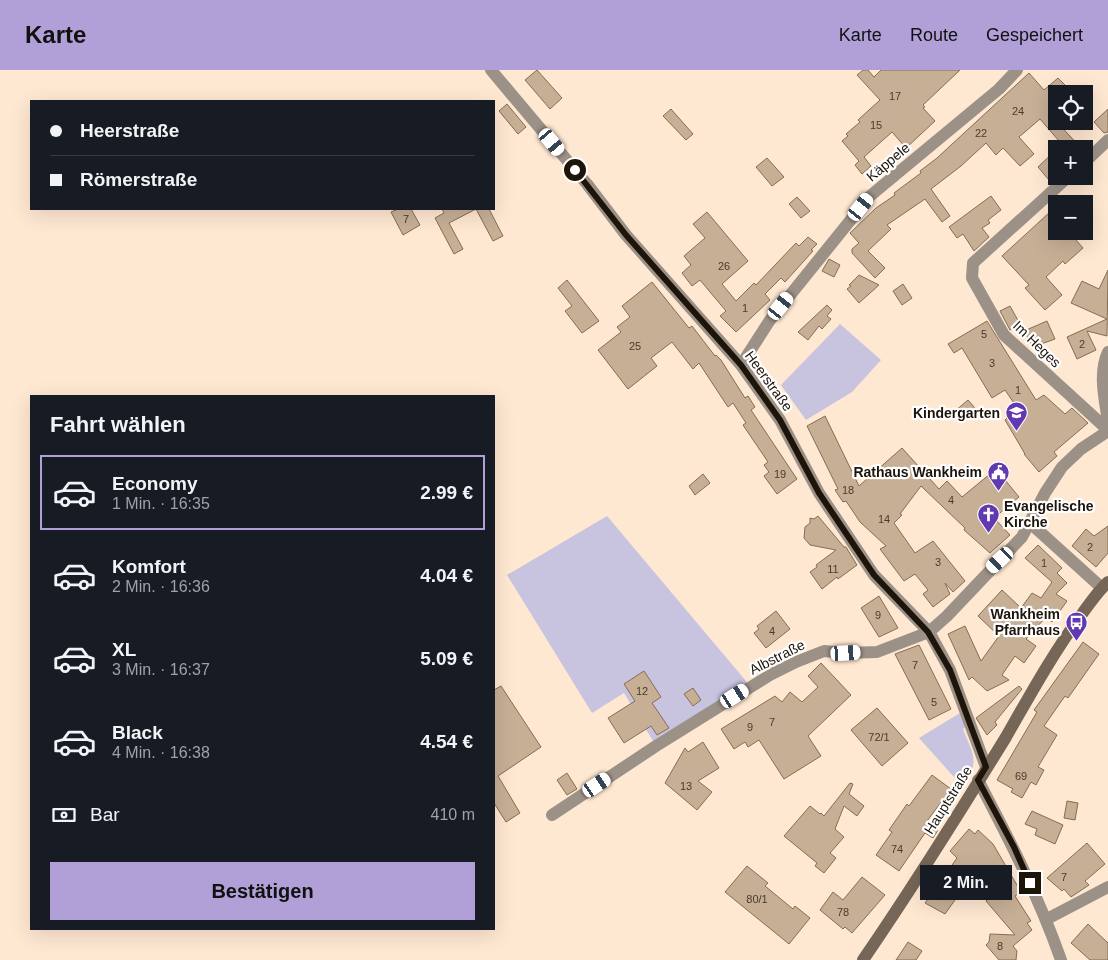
<!DOCTYPE html>
<html lang="de">
<meta charset="utf-8">
<style>
:root{--surface:#171b24;--page:#242831;--text:#f1f3f6;--muted:#9ea1a6;--line:#363941;--accent:#b0a0d7}
body{margin:0;font-family:Helvetica,sans-serif;background:var(--page);color:var(--text);height:100vh;display:flex;flex-direction:column;font-size:19px;white-space:nowrap}
*{box-sizing:border-box;margin:0}
p{font-size:16px;color:var(--muted)}
.icon{flex:none;width:28px;height:28px;fill:none;stroke:currentColor;stroke-width:2;stroke-linecap:round;stroke-linejoin:round}
.map{position:relative;flex:1;overflow:hidden}
.side{position:absolute;left:30px;top:325px;width:465px;height:535px;display:flex;flex-direction:column;background:var(--surface);border-radius:0px;box-shadow:0 5px 20px #0002}
.side>*{flex:none}
.banner{position:absolute;left:30px;top:30px;width:465px;height:110px;border-radius:0px;box-shadow:0 5px 20px #0002;display:grid;align-content:center;height:110px;padding:0 20px;background:var(--surface)}
.controls{position:absolute;left:1048px;top:15px;display:grid;gap:10px}
.controls a{display:grid;place-items:center;width:45px;height:45px;border-radius:0px;background:var(--surface);box-shadow:0 5px 20px #0002;font-size:25px}
.end{position:absolute;width:22px;height:22px;margin:-11px;border:6px solid #1d140a;background:#fff;box-shadow:0 0 0 2px #fff}
.from{border-radius:50%}
.bubble{position:absolute;height:35px;border-radius:0px;background:var(--surface);box-shadow:0 5px 20px #0002;font-size:16px;font-weight:600;line-height:35px;text-align:center}
.car{position:absolute;width:15px;height:30px;margin:-15px -8px;border-radius:6px;box-shadow:0 0 4px 1px #0007;background:linear-gradient(#fff 24%,#345 0 40%,#fff 0 76%,#345 0 86%,#fff 0)}
.banner b{display:flex;align-items:center;gap:18px;height:48px;font-size:19px}
.banner b+b{border-top:1px solid var(--line)}
.banner i{width:12px;height:12px;background:var(--text)}
ul{padding:0;list-style:none}
li{display:flex;align-items:center;gap:15px;height:75px;margin:0 10px 8px;padding:0 10px;border:2px solid transparent;border-radius:0px}
li div{flex:1}
li b{display:block;font-size:19px}
li em{font-style:normal;font-weight:600}
li.active{border-color:var(--accent)}
li>.icon{width:45px;height:45px;stroke-width:1.5}
h2{padding:0 20px;font-size:22px;line-height:60px}
.pay{display:flex;align-items:center;gap:12px;height:55px;padding:0 20px;font-size:19px}
.pay p{margin-inline-start:auto}
.primary-button{display:flex;gap:10px;margin-top:auto;padding:10px 20px}
.primary-button a{flex:1;height:58px;border-radius:0px;background:var(--accent);color:#111;font-size:20px;font-weight:600;line-height:58px;text-align:center}
header{display:flex;align-items:center;gap:30px;box-sizing:border-box;height:70px;padding:0 25px;background:var(--accent);color:#111}
header strong{font-size:24px}
nav{display:flex;gap:28px;margin-inline-start:auto;font-size:18px}
.map>svg:first-child{display:block}
</style>
<header>
<strong>Karte</strong>
<nav><a>Karte</a><a>Route</a><a>Gespeichert</a></nav>
</header>
<div class="map">
<svg width="1108" height="890" viewBox="0 0 1108 890">
<rect width="100%" height="100%" fill="#ffe8d2"/>
<!-- green -->
<path fill="#c8c3de" d="M840,254L881,290L852,322L806,350L781,315Z
M607,446L751,617L656,676L624,623L592,643L507,505Z
M960,643L966,656L963,659C973,685 981,692 962,716L919,668Z"/>
<!-- building -->
<path fill="#c7af96" stroke="#856d53" d="M537,0L562,28L550,39L525,10Z
M863,0H868L874,7L881,0H960L923,35L925,37L923,38L935,51L906,78L892,62L864,87L871,96L862,104L855,95L859,91L842,71L848,66L846,64L860,52L858,50L880,30L857,5Z
M1029,3L1044,20L1058,8L1067,17L1059,24H1056V51L1082,79H1066L1040,49L1019,67L1034,84L1020,96L1003,78L996,85L986,73L961,96L931,119L950,146L942,152L925,129L887,155L891,159L868,181L885,198L875,208L852,183V179L859,173L850,163L876,138L895,125L894,123L921,103L920,101L937,88Z
M507,34L526,57L518,64L499,41Z
M671,39L693,64L686,70L663,46Z
M1108,39V62L1104,63L1094,52Z
M1056,80V103L1049,110L1038,97Z
M767,88L784,107L772,116L756,97Z
M991,126L1001,140L988,150L990,153L982,158L989,167L974,181L963,164L957,168L949,157Z
M797,127L810,141L801,148L789,134Z
M398,139H411L420,155L403,165L391,142Z
M442,139H476L449,153L463,179L454,184L435,148L444,143Z
M476,139H489L503,166L493,171Z
M707,142L748,191L722,214L736,231L754,213L756,215L796,173L799,176L808,167L817,174L811,180L813,181L785,212L781,208L765,224L770,230L736,262L720,246L726,241L700,210L692,216L682,203L691,195L684,186L705,168L693,154Z
M1050,142L1056,148V161H1068L1083,178L1065,194L1063,191L1046,207L1062,225L1045,240L1025,218L1029,215L1002,186Z
M829,189L840,195L834,207L822,201Z
M1108,200L1107,266L1087,261L1096,280L1077,289L1067,267L1107,249L1071,233L1082,211L1099,219Z
M859,205L879,215L859,233L847,219L851,216L849,215Z
M567,210L599,251L582,263L565,241L572,236L558,218Z
M652,212L689,258L692,256L715,286L716,285L721,290L745,328L748,326L755,337L751,340L797,409L777,424L764,406L769,402L764,395L768,392L743,355L746,353L733,333L728,337L699,293L693,299L672,272L651,288L657,296L628,319L598,280L621,262L617,257L630,247L622,236Z
M903,214L912,228L902,235L893,221Z
M827,235L832,240L827,246L831,249L822,259L819,256L808,270L798,262Z
M1010,236L1020,254L1010,260L1000,241Z
M987,251L1036,330L1044,325L1065,344L1072,338L1088,353L1054,382L1057,386L1039,402L1024,384H1025L1005,350L1018,339L1005,320L992,328L962,278L954,283L948,274Z
M1047,251L1055,269L1033,277L1024,261Z
M968,330L975,338L963,350L955,341Z
M825,346L859,416L902,378L939,419L947,411L962,427L996,399L1019,427L994,448L1010,465L990,483L964,460L965,458L921,416L900,444L902,445L894,453L915,483L933,471L965,511L953,522L945,513L950,524L933,537L923,524L928,520L915,504L904,511L880,479L886,476L860,452L846,431L843,432L835,420L838,419L807,356Z
M703,404L710,413L695,425L689,416Z
M818,446L844,477H846L857,495L838,509L837,507L822,519L810,502L817,497L816,495L836,480L810,475L804,468L805,457L810,453V448L814,449Z
M1108,456V483L1096,497L1072,476L1086,459L1094,466Z
M1038,475L1062,498L1057,503L1067,513L1056,524L1067,531L1052,552L1046,547L1026,569L1036,576L1024,593L1015,586L1002,605L1009,610L987,621L972,607L969,610L948,564L965,556L981,591L999,566L978,546L1002,520L1021,538L1032,523L1041,528L1052,512L1025,488Z
M879,526L898,558L879,567L861,538Z
M776,541L790,559L766,578L754,563L759,559L757,556Z
M1083,572L1099,584L1068,628L1065,626L1044,656L1057,665L1038,697L1044,700L1036,715L1031,712L1022,728L1011,722L1013,719L997,710L1037,642L1034,640Z
M919,575L951,639L929,650L895,584Z
M821,593L851,625L808,666L821,686L784,709L759,670L748,677L745,672L734,679L721,659L775,626L782,632L790,622L802,632L818,617L808,606Z
M644,601L661,627L652,633L669,658L657,665L651,656L624,673L608,648L635,631L624,614Z
M501,616L541,677L498,706L520,743L506,752L494,733V620Z
M1019,616L1022,619L995,652L997,655L987,665L976,648Z
M693,618L701,630L693,636L684,624Z
M877,638L908,673L882,696L851,660Z
M703,672L719,698L698,711L712,722L697,740L665,713L685,678L688,682Z
M567,703L577,719L567,725L557,710Z
M932,705L951,719L927,751L938,760L933,768L925,763L899,801L876,785L892,762L889,760L907,734L909,736Z
M850,713L853,714L849,724L864,736L857,746L844,736L835,759L844,767L830,783L836,788L824,803L815,796L817,793L784,766L810,736L820,744L821,743L824,746Z
M1067,731L1078,733L1075,750L1064,748Z
M1032,741L1063,755L1055,774L1035,765L1037,759L1025,754Z
M969,759L975,764L978,760L993,774L1021,822L1015,826L1031,851L1027,853L1032,860L1013,876L1017,881L1016,890H999L986,875L989,872L990,864L1015,865L986,831L993,825L975,802L945,844L925,833L957,788L950,781Z
M1087,773L1105,794L1085,811L1089,815L1071,827L1064,819L1062,821L1047,808Z
M747,796L768,813L765,816L793,839L795,836L810,848L789,874L725,822Z
M862,807L885,825L852,863L845,857L843,859L820,840L833,822L843,830Z
M1088,854L1108,873V890H1090L1071,873Z
M908,872L922,881L916,890H896Z"/>
<g fill="none" stroke-linecap="round" stroke-linejoin="round">
<!-- street -->
<path stroke="#9c9187" stroke-width="12" d="M491,0L587,114L626,165L741,295L780,350L819,423L874,505L929,562L950,600L986,697
M1084,93L1108,70
M1069,106L973,193L972,208L1004,265L1108,360
M1108,282C1098,303 1105,330 1108,352
M741,295L770,250L870,126L999,19L1017,0
M1029,452L1102,518
M978,710C1009,769 1039,827 1061,890
M552,745L656,676L770,605L796,592L824,581L845,583L877,582L929,562L947,546L1022,467L1045,423L1062,397L1081,379L1108,361
M1047,849L1108,817"/>
<!-- secondary -->
<path stroke="#756657" stroke-width="12" d="M863,890C913,817 960,742 1006,667C1030,625 1053,583 1082,544C1090,533 1098,521 1108,512"/>
</g>
<g fill="none" stroke-linecap="round" stroke-linejoin="round">
<!-- route -->
<path stroke="#1d140a" stroke-width="6" d="M575,100L626,165L741,295L780,350L819,423L874,505L928,562L950,600L986,697L978,710L1014,777L1030,813"/>
</g>
<!-- icons -->
<defs>
<symbol id="school-pin" viewBox="-11 -11 22 30"><path d="M0 17L-7.5 6A9.5 9.5 0 1 1 7.5 6Z" fill="#613ab2" stroke="#fff"/><path d="M0-5L7-2L0 1L-7-2ZM-4 1L0 2.5L4 1V4Q0 6-4 4Z" fill="#fff"/></symbol>
<symbol id="civic-pin" viewBox="-11 -11 22 30"><path d="M0 17L-7.5 6A9.5 9.5 0 1 1 7.5 6Z" fill="#613ab2" stroke="#fff"/><path d="M-.6-6.5H3V-4.5H.6V-3L4-1V1h2V6H-6V1h2V-1L-.6-3ZM-1.2 2.5V6h2.4V2.5Z" fill="#fff"/></symbol>
<symbol id="church-pin" viewBox="-11 -11 22 30"><path d="M0 17L-7.5 6A9.5 9.5 0 1 1 7.5 6Z" fill="#613ab2" stroke="#fff"/><path d="M-1.2-6h2.4v3.5h3.3v2.4h-3.3V6h-2.4V-.1h-3.3v-2.4h3.3Z" fill="#fff"/></symbol>
<symbol id="bus-pin" viewBox="-11 -11 22 30"><path d="M0 17L-7.5 6A9.5 9.5 0 1 1 7.5 6Z" fill="#613ab2" stroke="#fff"/><path d="M-5-6H5V4H4V6H2V4H-2V6H-4V4H-5ZM-3.5-4V0h7V-4ZM-3.5 1.2v1.5H-2V1.2ZM2 1.2v1.5H3.5V1.2Z" fill="#fff"/></symbol>
</defs>
<g fill-rule="evenodd">
<use href="#school-pin" x="1004" y="330" width="25" height="34"/>
<use href="#civic-pin" x="986" y="390" width="25" height="34"/>
<use href="#church-pin" x="976" y="432" width="25" height="34"/>
<use href="#bus-pin" x="1064" y="540" width="25" height="34"/>
</g>
<g text-anchor="middle" stroke-width="4.5" stroke-linejoin="round" paint-order="stroke">
<!-- number labels -->
<g font-size="11" fill="#483b2d">
<text x="895" y="30">17</text>
<text x="1018" y="45">24</text>
<text x="876" y="59">15</text>
<text x="981" y="67">22</text>
<text x="406" y="153">7</text>
<text x="724" y="200">26</text>
<text x="745" y="242">1</text>
<text x="984" y="268">5</text>
<text x="1082" y="278">2</text>
<text x="635" y="280">25</text>
<text x="992" y="297">3</text>
<text x="1018" y="324">1</text>
<text x="780" y="408">19</text>
<text x="848" y="424">18</text>
<text x="951" y="434">4</text>
<text x="884" y="453">14</text>
<text x="1090" y="481">2</text>
<text x="938" y="496">3</text>
<text x="1044" y="497">1</text>
<text x="833" y="503">11</text>
<text x="878" y="549">9</text>
<text x="772" y="565">4</text>
<text x="915" y="599">7</text>
<text x="642" y="625">12</text>
<text x="934" y="636">5</text>
<text x="772" y="656">7</text>
<text x="750" y="661">9</text>
<text x="879" y="671">72/1</text>
<text x="1021" y="710">69</text>
<text x="686" y="720">13</text>
<text x="897" y="783">74</text>
<text x="1064" y="811">7</text>
<text x="757" y="833">80/1</text>
<text x="843" y="846">78</text>
<text x="1000" y="880">8</text>
</g>
<!-- street labels -->
<g font-size="14" fill="#1d140a" stroke="#fff">
<text transform="translate(888 92) rotate(-40)" y="5">Käppele</text>
<text transform="translate(1037 274) rotate(44)" y="5">Im Heges</text>
<text transform="translate(769 311) rotate(54)" y="5">Heerstraße</text>
<text transform="translate(777 587) rotate(-27)" y="5">Albstraße</text>
<text transform="translate(948 730) rotate(-58)" y="5">Hauptstraße</text>
</g>
<!-- poi labels -->
<g font-size="14" font-weight="bold" fill="#1d140a" stroke="#fff" text-anchor="end">
<text x="1000" y="348">Kindergarten</text>
<text x="982" y="407">Rathaus Wankheim</text>
<text x="1004" y="441" text-anchor="start">Evangelische<tspan x="1004" dy="16">Kirche</tspan></text>
<text x="1060" y="549">Wankheim<tspan x="1060" dy="16">Pfarrhaus</tspan></text>
</g>
</g>
</svg>
<div class="controls">
<a><svg class="icon" aria-label="locate" viewBox="0 0 24 24"><circle cx="12" cy="12" r="6"/><path d="M12 2v4M12 18v4M2 12h4M18 12h4"/></svg></a>
<a>+</a>
<a>−</a>
</div>
<i class="end from" style="left:575px;top:100px"></i>
<i class="end" style="left:1030px;top:813px"></i>
<div class="bubble" style="left:920px;top:795px;width:92px">2 Min.</div>
<i class="car" style="left:552px;top:72px;rotate:140deg"></i>
<i class="car" style="left:861px;top:137px;rotate:39deg"></i>
<i class="car" style="left:781px;top:236px;rotate:39deg"></i>
<i class="car" style="left:1000px;top:490px;rotate:227deg"></i>
<i class="car" style="left:846px;top:583px;rotate:87deg"></i>
<i class="car" style="left:735px;top:626px;rotate:58deg"></i>
<i class="car" style="left:597px;top:715px;rotate:56deg"></i>
<div class="banner">
<b><i class="from"></i>Heerstraße</b>
<b><i></i>Römerstraße</b>
</div>
<section class="side">
<h2>Fahrt wählen</h2>
<ul>
<li class="active"><svg class="icon" aria-label="car" viewBox="0 0 24 24"><path d="M5 17H2v-5l4-1 3-4h7l3 4 3 1v5h-3M9 17h6M6 11h13"/><circle cx="7" cy="17" r="2"/><circle cx="17" cy="17" r="2"/></svg><div><b>Economy</b><p>1 Min. · 16:35</p></div><em>2.99 €</em></li>
<li><svg class="icon" aria-label="car" viewBox="0 0 24 24"><path d="M5 17H2v-5l4-1 3-4h7l3 4 3 1v5h-3M9 17h6M6 11h13"/><circle cx="7" cy="17" r="2"/><circle cx="17" cy="17" r="2"/></svg><div><b>Komfort</b><p>2 Min. · 16:36</p></div><em>4.04 €</em></li>
<li><svg class="icon" aria-label="car" viewBox="0 0 24 24"><path d="M5 17H2v-5l4-1 3-4h7l3 4 3 1v5h-3M9 17h6M6 11h13"/><circle cx="7" cy="17" r="2"/><circle cx="17" cy="17" r="2"/></svg><div><b>XL</b><p>3 Min. · 16:37</p></div><em>5.09 €</em></li>
<li><svg class="icon" aria-label="car" viewBox="0 0 24 24"><path d="M5 17H2v-5l4-1 3-4h7l3 4 3 1v5h-3M9 17h6M6 11h13"/><circle cx="7" cy="17" r="2"/><circle cx="17" cy="17" r="2"/></svg><div><b>Black</b><p>4 Min. · 16:38</p></div><em>4.54 €</em></li>
</ul>
<div class="pay"><svg class="icon" aria-label="cash" viewBox="0 0 24 24"><path d="M3 7h18v10H3z"/><circle cx="12" cy="12" r="2"/></svg>Bar<p>410 m</p></div>
<div class="primary-button"><a>Bestätigen</a></div>
</section>
</div>
